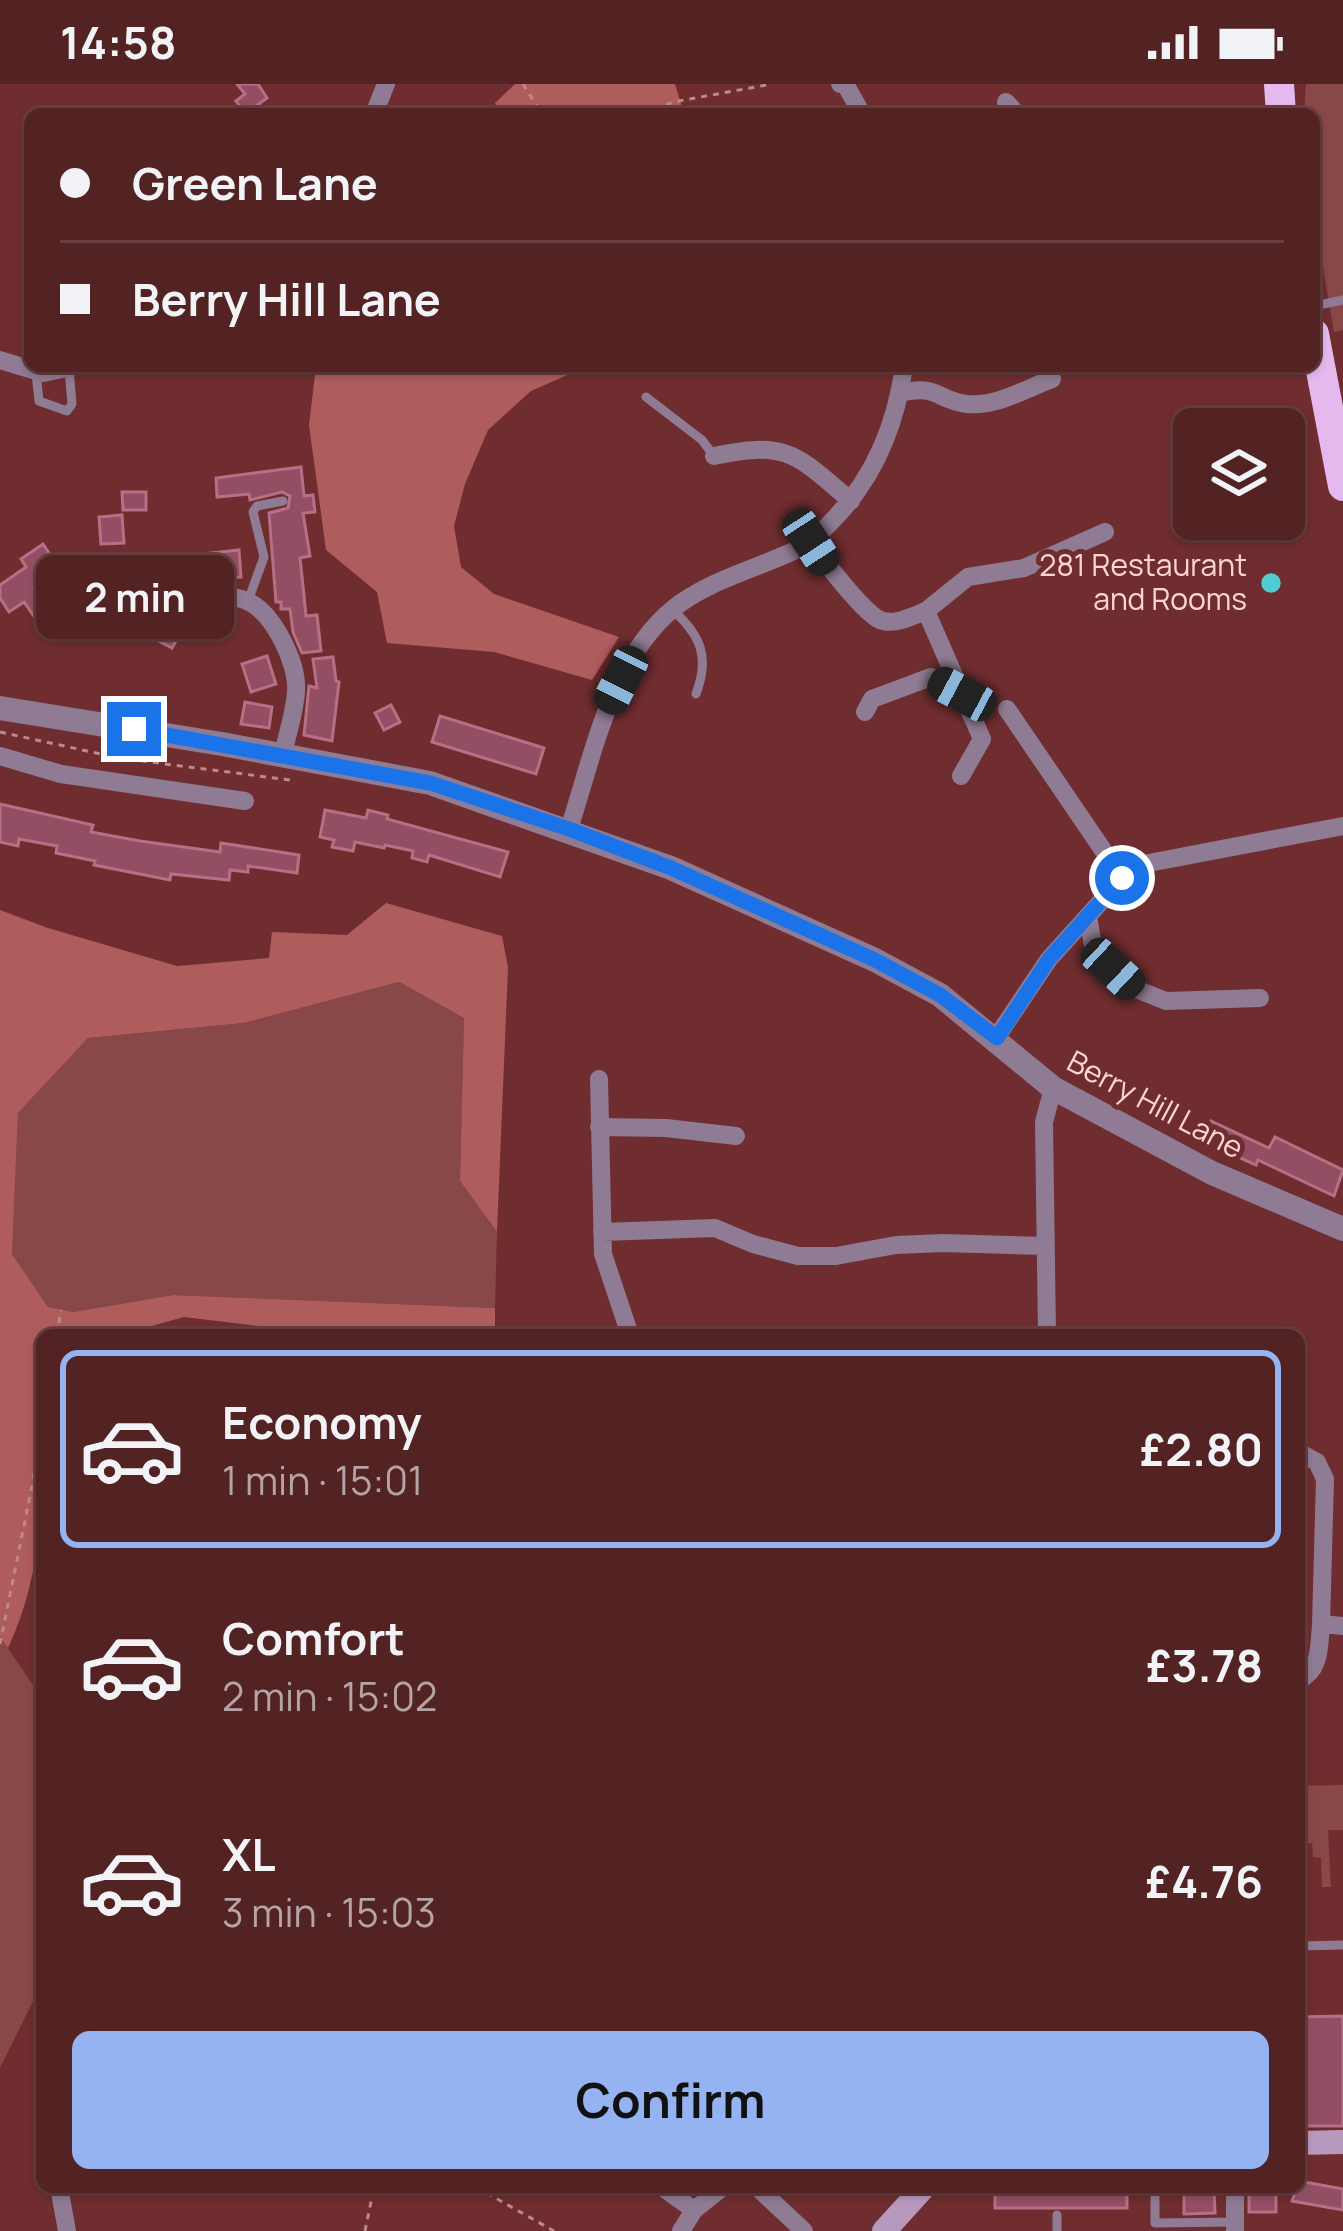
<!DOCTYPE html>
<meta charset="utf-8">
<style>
:root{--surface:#532223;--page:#5c2f30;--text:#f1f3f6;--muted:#b5a4a6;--line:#693f41;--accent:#95b2f1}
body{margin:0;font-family:Manrope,sans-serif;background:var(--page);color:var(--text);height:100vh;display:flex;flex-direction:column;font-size:45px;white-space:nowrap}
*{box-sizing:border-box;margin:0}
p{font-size:39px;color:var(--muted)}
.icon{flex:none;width:66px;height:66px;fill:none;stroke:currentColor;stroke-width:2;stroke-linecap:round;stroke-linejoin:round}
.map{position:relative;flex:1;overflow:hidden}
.panel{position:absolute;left:36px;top:1245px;width:1269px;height:864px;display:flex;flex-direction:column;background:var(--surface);border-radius:18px;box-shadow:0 3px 9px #0004,0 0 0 3px var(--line)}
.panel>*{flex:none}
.banner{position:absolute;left:24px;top:24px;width:1296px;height:264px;border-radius:18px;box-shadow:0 3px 9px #0004,0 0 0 3px var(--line);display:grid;align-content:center;height:264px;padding:0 36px;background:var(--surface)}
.fabs{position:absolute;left:1173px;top:324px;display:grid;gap:24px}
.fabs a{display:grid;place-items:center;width:132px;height:132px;border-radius:18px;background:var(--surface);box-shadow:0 3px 9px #0004,0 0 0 3px var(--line);font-size:60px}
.end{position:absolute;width:54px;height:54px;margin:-27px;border:15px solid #1a73e8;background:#fff;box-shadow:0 0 0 6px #fff}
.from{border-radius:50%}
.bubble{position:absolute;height:84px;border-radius:18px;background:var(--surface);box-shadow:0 3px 9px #0004,0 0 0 3px var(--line);font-size:39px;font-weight:700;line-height:84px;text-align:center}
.car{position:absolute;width:36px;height:72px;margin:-36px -18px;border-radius:15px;box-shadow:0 0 9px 3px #0007;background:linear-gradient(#222 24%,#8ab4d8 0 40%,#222 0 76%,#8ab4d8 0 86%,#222 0)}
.banner b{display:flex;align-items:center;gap:42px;height:114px;font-size:45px}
.banner b+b{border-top:3px solid var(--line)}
.banner i{width:30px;height:30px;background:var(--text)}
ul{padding:21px 0 0;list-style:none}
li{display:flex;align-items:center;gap:36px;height:198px;margin:0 24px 18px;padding:0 12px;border:6px solid transparent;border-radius:18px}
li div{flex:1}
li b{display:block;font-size:45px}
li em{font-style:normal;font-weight:700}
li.on{border-color:var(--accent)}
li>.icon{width:108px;height:108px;stroke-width:1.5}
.button{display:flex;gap:24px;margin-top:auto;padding:24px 36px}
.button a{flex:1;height:138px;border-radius:18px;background:var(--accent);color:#111;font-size:48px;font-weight:700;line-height:138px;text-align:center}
.status{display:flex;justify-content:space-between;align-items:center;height:84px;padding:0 60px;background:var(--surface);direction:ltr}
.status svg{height:33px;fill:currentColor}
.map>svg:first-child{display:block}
</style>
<div class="status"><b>14:58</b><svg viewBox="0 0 49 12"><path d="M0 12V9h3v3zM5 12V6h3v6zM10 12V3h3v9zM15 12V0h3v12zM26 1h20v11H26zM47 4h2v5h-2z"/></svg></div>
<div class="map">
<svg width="1343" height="2147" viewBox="0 0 1343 2147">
<rect width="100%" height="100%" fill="#6f2d2f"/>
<!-- green -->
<path fill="#894848" d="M1306,0H1343V246L1334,248L1314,130V30H1304Z
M399,898L464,934L460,1097L497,1148L495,1224L173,1211L73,1228L48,1223L12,1170L18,1029L88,954L244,939Z
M0,1553L42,1614V1899L0,1984Z
M1343,1701V1746H1328L1331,1803H1322L1321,1774L1313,1773L1312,1759L1299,1760V1702Z"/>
<!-- forest -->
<path fill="#af5c5c" d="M515,0H675L684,30H500L495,19Z
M316,282H588L531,307L488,346L465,400L454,442L461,483L494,510L619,553L592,596L494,568L387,559L377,508L326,466L309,341Z
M386,819L502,852L508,883L497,1148L460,1097L464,934L399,898L244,939L88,954L18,1029L12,1170L48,1223L73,1228L173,1211L495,1224V1247L259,1242L184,1233L120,1251H42C42,1357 54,1466 8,1564L0,1553V826L48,844L177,882L269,874L272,848L347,851Z"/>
<!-- building -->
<path fill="#924f64" stroke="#b66f84" stroke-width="3" d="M237,0H258L267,14L245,30L236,17L245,10Z
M301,383L304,412L313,411L315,428L303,429L310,472L300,474L303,502L306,532L317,531L321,567L302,569L293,548L290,525H281V518H276L269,429L288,424L290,412L282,408L250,416L249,410L217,413L216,394Z
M122,408H146V426H123Z
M122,431L124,459L101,460L99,433Z
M43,460L61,487L34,505L53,532L40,541L24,518L9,528L0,514V501L26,483L21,475Z
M239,466L241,493L176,495L174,473Z
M112,504L141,521L128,543L99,526Z
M148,511L175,525L167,540L181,548L172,564L157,556L162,546L137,533Z
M267,572L276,600L251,608L242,580Z
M333,573L336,597L339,598L332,657L304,651L309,602L317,604L313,575Z
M245,618L272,623L269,644L241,640Z
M391,621L400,638L384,646L375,629Z
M440,632L544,664L536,690L432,658Z
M0,720L93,741L91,748L140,757L220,768L221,759L299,771L297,789L248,782V788L230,786L229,796L171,790L170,796L94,781L95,777L56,769L57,762L19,755L18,762L0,758Z
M325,726L366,734L368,726L388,731L387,735L508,768L500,793L429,771L427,778L412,774L413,767L385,761L384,764L355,758L353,767L332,763L334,756L320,753Z
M1211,1037L1269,1064L1275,1053L1343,1086L1334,1112L1258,1076L1256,1081L1202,1057Z
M1343,1932V2042H1299V1933Z
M1299,2097L1343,2105V2126L1292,2117Z
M995,2103H1127V2124H995Z
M1184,2103H1214L1215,2129L1184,2130Z
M1249,2107H1276V2128H1249Z"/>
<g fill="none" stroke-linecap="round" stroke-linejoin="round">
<!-- path -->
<path stroke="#bd8989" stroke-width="3" stroke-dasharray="6 6" stroke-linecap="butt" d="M523,0L542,30
M644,30L673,18L772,0
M0,648L119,674L290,696
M57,1251L61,1226
M0,1560L32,1402L42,1325
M476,2103L554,2147
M365,2147L374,2103"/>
<!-- service -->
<path stroke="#8f7b93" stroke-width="9" d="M1314,222L1343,216
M36,289L39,317L67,327L72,320L69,285
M646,313L702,356L714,372
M142,490L203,517
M248,517L264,473L253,428L257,422L283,417
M673,526C701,552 710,573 696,610
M1299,1862L1343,1861
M1155,2103V2139L1235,2138
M1057,2147V2131"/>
<!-- minor -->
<path stroke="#8f7b93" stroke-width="18" d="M840,0H845L862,30
M1006,18L1017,30
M374,30L386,0
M0,276L43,289L76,282
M901,309C938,300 936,316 967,320C996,323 1025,305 1052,295L1045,285
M714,372C788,356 797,371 851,417
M811,458C823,476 860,524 878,535C893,543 912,532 926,527L982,655L961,692
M203,517C220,513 233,510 249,518C274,530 298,580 296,607C295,628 287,650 283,671
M926,527L968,493L1024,484L1105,448
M1007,625L1122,794
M865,628L872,615L931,593L961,610
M0,672L61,690L245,717
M569,745C593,672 611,575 674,524C712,494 764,483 806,461C816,455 824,445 833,436C875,393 896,341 904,282
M1088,832L1094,868L1131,903L1166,917L1260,914
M996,954L1049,875L1133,782L1343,742
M599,995L603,1170L630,1251
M599,1043L666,1044L736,1052
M602,1148L715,1144L753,1160L798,1172H836L896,1161L943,1159L1045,1162
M1047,1251L1044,1038L1053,1004
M1299,1368L1317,1378L1325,1395L1321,1540
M1299,1596C1321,1586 1319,1562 1321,1540L1343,1542
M59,2103L67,2147
M662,2103L694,2126
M757,2103L804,2147
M1235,2103V2147
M681,2147L694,2126L723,2103"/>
<!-- tertiary -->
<path stroke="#8f7b93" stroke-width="24" d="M0,624L222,660L430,699L671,784L875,876L940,911L1053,1004L1212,1089L1343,1145"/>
<!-- secondary -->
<path stroke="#b899be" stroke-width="24" d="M1299,2059L1343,2058
M884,2147L924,2103"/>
<!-- trunk -->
<path stroke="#e6b9ee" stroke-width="30" d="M1279,0L1281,30
M1314,250L1343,402"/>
</g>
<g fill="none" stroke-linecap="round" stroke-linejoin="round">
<!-- route -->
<path stroke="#1a73e8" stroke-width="15" d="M134,645L430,699L569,745L671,784L875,876L940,911L997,954L1049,875L1122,794"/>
</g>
<!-- markers -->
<circle fill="#51ccd4" stroke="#6f2d2f" stroke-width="4.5" cx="1271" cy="499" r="12"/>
<g text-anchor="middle" stroke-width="10" stroke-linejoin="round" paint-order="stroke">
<!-- poi labels -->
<g font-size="30" fill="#fed5d3" stroke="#6f2d2f" text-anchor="end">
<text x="1247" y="492">281 Restaurant<tspan x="1247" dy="34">and Rooms</tspan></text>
</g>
<!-- street labels -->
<g font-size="30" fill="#fed5d3" stroke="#6f2d2f">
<text transform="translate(1155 1021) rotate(28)" y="10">Berry Hill Lane</text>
</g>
</g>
</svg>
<div class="fabs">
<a><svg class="icon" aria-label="layers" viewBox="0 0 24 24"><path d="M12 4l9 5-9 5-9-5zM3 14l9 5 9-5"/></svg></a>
</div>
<i class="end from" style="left:1122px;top:794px"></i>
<i class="end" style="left:134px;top:645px"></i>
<div class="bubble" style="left:36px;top:471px;width:198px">2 min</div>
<i class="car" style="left:811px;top:458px;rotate:147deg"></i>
<i class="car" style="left:621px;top:596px;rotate:207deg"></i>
<i class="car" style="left:962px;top:610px;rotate:298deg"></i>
<i class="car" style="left:1113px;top:885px;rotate:133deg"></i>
<div class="banner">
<b><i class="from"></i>Green Lane</b>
<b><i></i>Berry Hill Lane</b>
</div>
<section class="panel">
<ul>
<li class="on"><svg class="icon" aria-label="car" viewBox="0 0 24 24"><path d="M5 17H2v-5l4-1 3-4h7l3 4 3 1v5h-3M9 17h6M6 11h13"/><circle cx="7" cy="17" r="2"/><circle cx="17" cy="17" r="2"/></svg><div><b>Economy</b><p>1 min · 15:01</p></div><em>£2.80</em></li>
<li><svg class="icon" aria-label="car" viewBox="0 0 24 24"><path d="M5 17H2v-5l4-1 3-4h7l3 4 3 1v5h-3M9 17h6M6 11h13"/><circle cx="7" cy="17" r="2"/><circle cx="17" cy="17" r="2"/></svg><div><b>Comfort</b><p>2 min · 15:02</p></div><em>£3.78</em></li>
<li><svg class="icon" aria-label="car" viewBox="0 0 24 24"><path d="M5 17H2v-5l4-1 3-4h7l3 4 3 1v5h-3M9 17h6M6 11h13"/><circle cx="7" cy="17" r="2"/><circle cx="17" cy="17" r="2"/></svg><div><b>XL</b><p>3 min · 15:03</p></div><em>£4.76</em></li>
</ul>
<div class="button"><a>Confirm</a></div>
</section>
</div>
